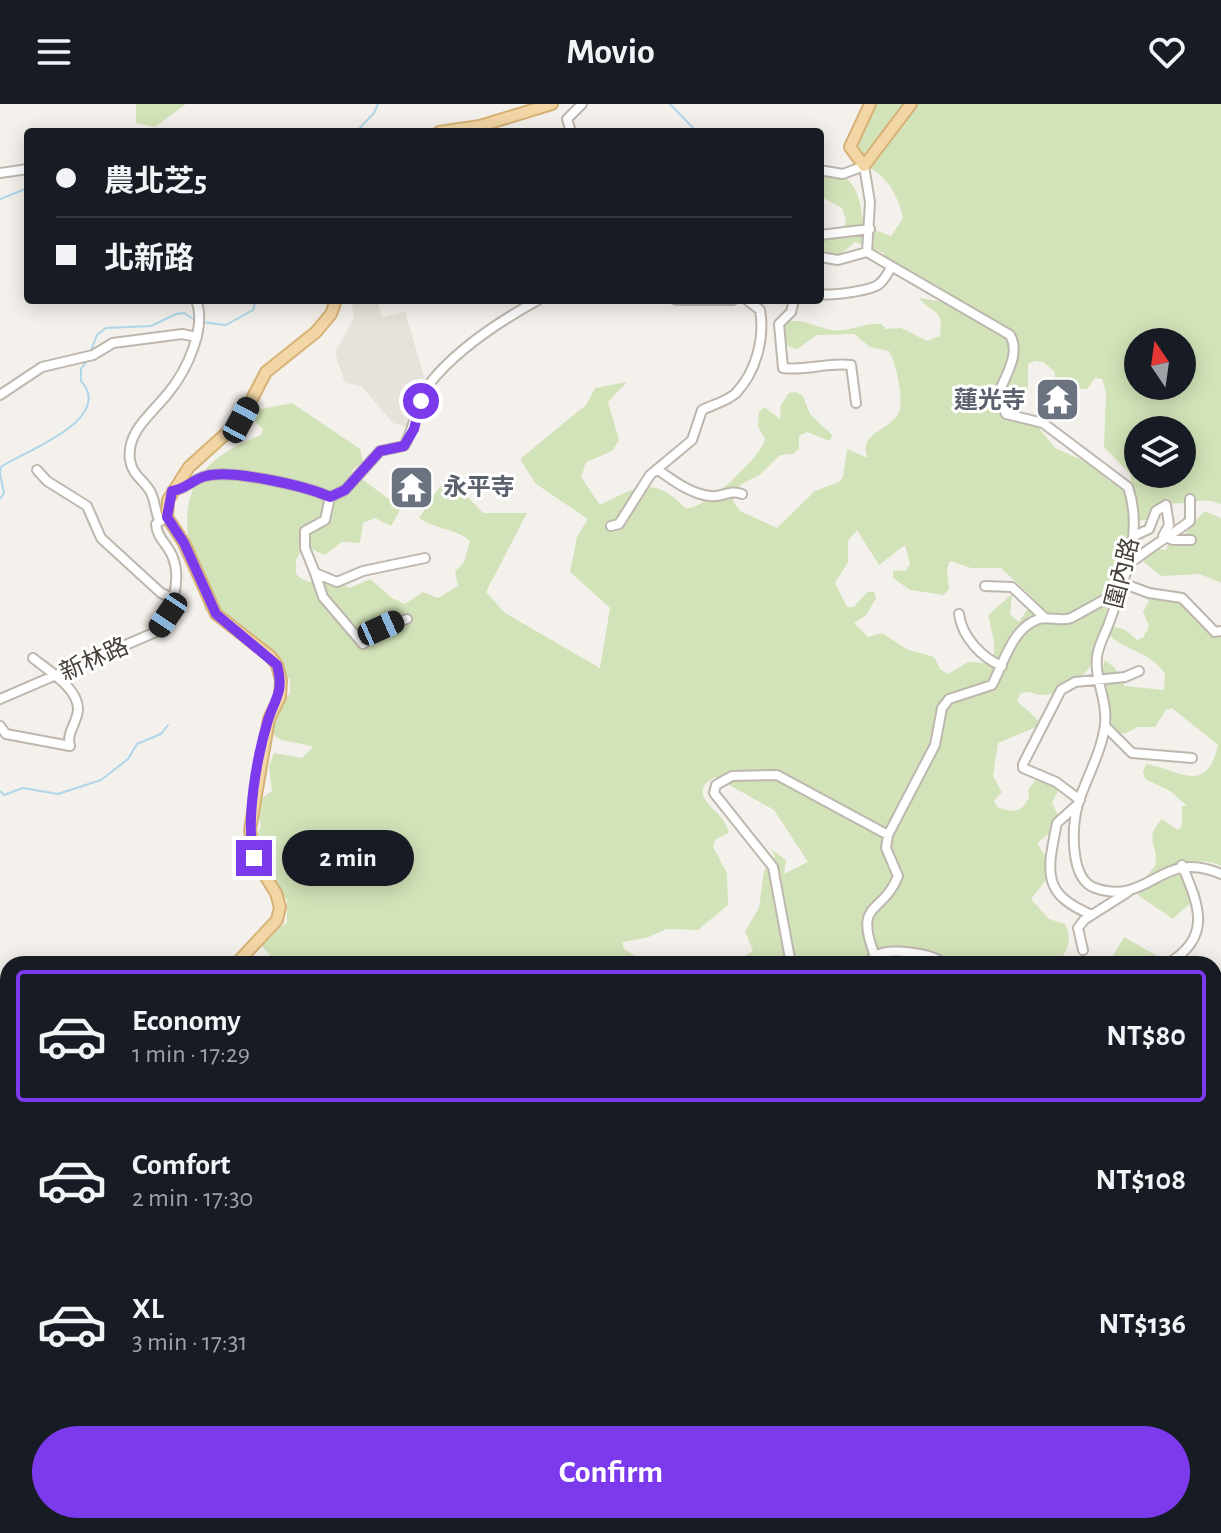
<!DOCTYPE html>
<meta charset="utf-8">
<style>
:root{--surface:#171b24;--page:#20242c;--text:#f1f3f6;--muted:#9ea1a6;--line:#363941;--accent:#7c3aed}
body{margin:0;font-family:"Alegreya Sans","Noto Sans TC",sans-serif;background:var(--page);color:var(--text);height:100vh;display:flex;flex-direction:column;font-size:30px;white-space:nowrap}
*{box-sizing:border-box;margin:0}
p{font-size:26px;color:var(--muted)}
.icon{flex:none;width:44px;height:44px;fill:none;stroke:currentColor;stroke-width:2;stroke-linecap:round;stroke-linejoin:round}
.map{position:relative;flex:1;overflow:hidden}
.panel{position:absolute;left:0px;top:852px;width:1222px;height:578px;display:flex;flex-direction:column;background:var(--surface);border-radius:24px 24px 0 0;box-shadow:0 4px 20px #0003}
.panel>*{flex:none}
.top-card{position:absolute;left:24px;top:24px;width:800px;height:176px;border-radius:8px;box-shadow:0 4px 20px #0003;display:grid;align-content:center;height:176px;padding:0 32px;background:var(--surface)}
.needle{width:52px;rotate:347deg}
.fabs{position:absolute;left:1124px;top:224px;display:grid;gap:16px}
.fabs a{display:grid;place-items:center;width:72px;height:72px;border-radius:50%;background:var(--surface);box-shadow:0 4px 20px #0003;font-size:40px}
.end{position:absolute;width:36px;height:36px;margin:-18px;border:10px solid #7c3aed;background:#fff;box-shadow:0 0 0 4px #fff}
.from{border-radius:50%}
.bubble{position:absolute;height:56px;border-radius:28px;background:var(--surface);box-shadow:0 4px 20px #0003;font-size:26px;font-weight:700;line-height:56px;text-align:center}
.car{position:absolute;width:24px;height:48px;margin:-24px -12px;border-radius:10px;box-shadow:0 0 6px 2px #0007;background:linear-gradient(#222 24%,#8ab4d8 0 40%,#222 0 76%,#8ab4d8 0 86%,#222 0)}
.top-card b{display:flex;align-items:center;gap:28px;height:76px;font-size:30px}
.top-card b+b{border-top:2px solid var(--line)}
.top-card i{width:20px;height:20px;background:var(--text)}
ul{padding:14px 0 0;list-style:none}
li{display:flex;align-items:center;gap:24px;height:132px;margin:0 16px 12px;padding:0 16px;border:4px solid transparent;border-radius:8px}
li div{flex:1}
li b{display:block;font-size:30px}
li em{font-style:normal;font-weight:700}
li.current{border-color:var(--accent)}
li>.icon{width:72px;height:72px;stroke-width:1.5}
.cta{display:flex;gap:16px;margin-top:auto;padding:16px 32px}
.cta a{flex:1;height:92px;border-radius:48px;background:var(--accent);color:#fff;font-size:32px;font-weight:700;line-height:92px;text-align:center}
header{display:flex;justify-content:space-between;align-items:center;height:104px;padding:0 32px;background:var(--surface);font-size:36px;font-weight:700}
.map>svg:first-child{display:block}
</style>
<header><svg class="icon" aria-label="menu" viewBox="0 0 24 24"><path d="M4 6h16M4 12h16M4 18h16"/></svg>Movio<svg class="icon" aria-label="heart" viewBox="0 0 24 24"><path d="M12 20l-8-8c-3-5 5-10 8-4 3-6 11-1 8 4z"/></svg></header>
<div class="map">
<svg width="1221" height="1429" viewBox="0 0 1221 1429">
<rect width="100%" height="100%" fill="#f4f0eb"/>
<!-- residential -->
<path fill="#e7e2da" d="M351,196H377L382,213L405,208L426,279L410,324L393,319L361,282L345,279L335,249L354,213Z
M553,1422H600L602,1424L594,1429H560Z"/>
<!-- green -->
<path fill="#d3e3b9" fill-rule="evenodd" d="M136,0H186L155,23L136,19Z
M874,0H1221V400C1204,391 1184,402 1165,399L1152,415L1137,417L1138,442L1116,477L1120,482C1096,507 1107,556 1077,576C1069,582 1053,591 1043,591C1033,591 1030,585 1020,590L1017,597L1038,616L1036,623L998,639L993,672L1002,688L994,697L997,703C1012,709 1021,709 1029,694L1028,686L1040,670L1058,687L1052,699L1058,711L1055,725L1037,739L1049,758L1050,771L1031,795L1049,815L1065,820C1073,836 1068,849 1055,860H733L753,847L745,827L759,804L764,767L775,752L771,745L786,756L784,770L808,758L774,706L715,673C681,692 727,707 729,729L715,736L713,743L727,769L728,801L698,826L667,825L646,834L622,838L624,845L648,860H278L257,837L287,819V796L254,746L253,739L261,722L255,699L272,687L269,662L274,649L302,654L313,643C295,636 278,642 268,623L290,589V575L234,521L205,506C183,426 164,368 261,331L263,325L244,308L243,301L249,299L261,305L292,299L360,345L363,358L351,367L401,404L391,422L375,414L363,419L360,439L342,438L325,451L304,442L296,456V470C307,481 317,479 331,475L350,484L370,475L392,494L405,500L423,488L438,494L458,482L455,468L464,458L470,437C453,423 438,427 419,414L447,372L483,409H527L486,488L505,509L600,564L610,504L570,468L577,433L588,415L536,380L520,355L586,301L595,284L627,278L608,298L619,336L612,347L586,358L581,373L600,401C637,383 652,370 685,404C703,408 765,350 765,334L758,323L759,308L764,303L780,315L781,301L789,289L796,288L803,292L810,310L832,331L830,337L807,328L799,332V345L793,350L780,351L761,370L740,381L733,397L740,407L777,424L815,387L839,378L843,373L847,345L868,354C856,329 891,327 899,308C904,294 896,259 889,247L870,243L854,230L817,231L797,245C783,243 782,233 782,221C798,211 814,223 831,226C849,229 864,218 881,220L886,225L901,224L927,237L940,232C943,202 936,214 919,194L955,200L959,196L882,162L884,149L855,138L839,152L820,153V133L844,123L846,117L842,104L820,92V72C856,62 860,95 864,122L891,132L903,114C900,96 886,69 868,64L856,45ZM1138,238H1182V282H1138ZM1035,257L1043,258L1055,268V275L1074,285H1087L1095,274L1102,275L1106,288L1104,343L1130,370L1132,385L1115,374L1110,378L1091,360L1055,344L1038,323L1007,308L1009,299L1028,287V260ZM1138,326H1182V370H1138ZM857,426L879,461L905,441L910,460L906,466L893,467V474L910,486L944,491L949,485L947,465L950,457L971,464H1001L1034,495L1019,518L1010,510L1012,490L988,511L994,537V551L985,559L968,558L948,570L940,565L934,553L906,545L882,529L868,533L854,519L866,511L876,494L874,488H867L854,503H847L835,479L848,458V437Z
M1204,407L1221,414V479L1200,470L1161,472L1144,458L1145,452L1154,444L1166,446L1169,437L1181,435Z
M1142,480L1166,489L1221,532V762C1210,756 1190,756 1180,763L1181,771L1201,789L1173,815L1139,792L1137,785L1155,762C1160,741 1142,736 1162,715L1178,726L1182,722V702H1187L1170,687L1145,675L1143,667L1146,660C1179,665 1206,693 1218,641L1172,604L1166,606L1155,623H1138L1124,630L1109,625L1101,569L1105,556L1115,564L1125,582L1164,586L1165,570C1151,547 1126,548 1108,530L1110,524C1122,521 1128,528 1137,536L1143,534L1149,522L1143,508L1149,497L1135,482Z
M1124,833L1159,853L1162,860H1108Z
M1214,874L1221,878V984L1214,983Z
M1214,1043L1221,1046V1232L1214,1230Z
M1214,1284L1221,1289V1429H657L649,1425L639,1429H594L600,1422H1214Z
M309,1422H479L495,1429H308Z"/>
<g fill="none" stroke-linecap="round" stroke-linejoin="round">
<!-- stream -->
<path stroke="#afd6e9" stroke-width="2" d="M670,0L697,28
M356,28L374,9L378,0
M0,95L28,84
M201,218L226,221L253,206L256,196
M90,249L97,231L106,224L151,222L176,210L184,209L195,216
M0,369L1,363C22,348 116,316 81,277V265L88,255
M0,370L4,389L0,395
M0,687L4,691L23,684L58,690L101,676L128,655L137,640L161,630L168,621
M1214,1121L1221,1117
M0,1290L8,1283
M536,1422L542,1429
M657,1422L663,1429
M619,1429L627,1422"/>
<defs>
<path id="minor" d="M571,28L567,15L582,0
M825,67L843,70L864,62L870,98L867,148L1010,231C1021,250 1005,272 998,291L1006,310L1043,319L1128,383C1144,429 1124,476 1109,519C1105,530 1098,542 1097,553C1094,575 1108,597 1105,620C1102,648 1086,674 1078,700C1072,722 1069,775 1095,784C1150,803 1161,743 1221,770
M0,69L28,65
M820,131L870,125
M820,153L838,156L867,148
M820,190C830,192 871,187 879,180C884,177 888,168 891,164
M676,196H733
M794,196L791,208L779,220L783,264C807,267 827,258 851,261L856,299
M0,291L42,263L93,251L113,239L182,230L197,233
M657,365C672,376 691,390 710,392C722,394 729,385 742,390
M37,366L47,377L87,402L101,434L161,489L172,494
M172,387C186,385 193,375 206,372C231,365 306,382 330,393L345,386L380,347L404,342C416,322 416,296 430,279C458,244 500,217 538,196
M330,393L325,416L305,427V444L315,469L337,478L363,467L425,454
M159,416C155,407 155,395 150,387C143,375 132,371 130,356C126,327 153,309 169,288C187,266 207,223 196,196
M611,422L619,420L650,371L692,336L702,306C712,301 728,297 736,289C756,268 765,234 760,206L747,196
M1134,432L1149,425L1156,407L1166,401L1169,421L1163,432L1173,436H1191
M1130,455H1136C1154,440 1172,431 1190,417V395
M315,469L323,493L363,540L381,524L407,515
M1122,479L1149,489L1182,494L1215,528L1221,527
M985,482L1012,483L1045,514
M959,510C962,533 982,554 1002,562
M0,595L158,527C171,508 182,477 173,454C169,441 157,435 156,420L167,413
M0,622L6,630L70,642C66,629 77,619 78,606C79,584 47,566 33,554
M1105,622L1132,649L1192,654
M1080,696L1056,678L1023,664V660L1061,586L1075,578L1125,573L1139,567
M1077,701L1057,719C1047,768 1041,790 1092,811
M1083,846L1078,824L1084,816L1128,788
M875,852C853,796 883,811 898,772L886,744L888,731L935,641L942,604L949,595L992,581C1004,558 1013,523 1039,515C1050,512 1060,518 1071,514L1120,487
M791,860L773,763L714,689L716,681L732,672L777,671L888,731
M865,860C869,858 872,854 875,852C889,843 933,849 944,860
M1167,860C1214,833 1198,800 1182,761
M0,971H8
M1214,1040L1221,1039
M0,1090L8,1088
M1214,1234L1221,1232
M1214,1317L1221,1320
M1214,1380L1221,1375
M0,1410L8,1412
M200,1422L211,1429
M502,1422L514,1429
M714,1422V1429
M336,1429L346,1422
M1163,1429L1168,1422"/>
<path id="major" d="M870,0L850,43L864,62L911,0
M439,28L480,22L552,0
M236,860L277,816L280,803L276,789L254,754L250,726L269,615L280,593L281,576L277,561L270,552L216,510L184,439L167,413L168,396L189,363L241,316L266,268L316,228L331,210L336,196
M257,1429L260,1422"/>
</defs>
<!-- minor casing -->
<use href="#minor" stroke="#beb7ae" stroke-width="12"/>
<!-- major casing -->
<use href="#major" stroke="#d6b276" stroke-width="14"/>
<!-- minor -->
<use href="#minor" stroke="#fff" stroke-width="8"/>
<!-- major -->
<use href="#major" stroke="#f3d6a5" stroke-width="10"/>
</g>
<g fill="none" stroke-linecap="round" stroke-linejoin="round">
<!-- route -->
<path stroke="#7c3aed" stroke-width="10" d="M254,754C245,717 257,652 268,616C276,592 284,588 277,561L216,510L184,439L167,413L172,387C186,385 193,375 206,372C231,365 306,382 330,393L345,386L380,347L404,342L414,325L421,297"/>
</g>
<!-- icons -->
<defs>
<symbol id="temple-square" viewBox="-11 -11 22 22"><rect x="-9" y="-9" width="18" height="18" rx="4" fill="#6b7280" stroke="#fff"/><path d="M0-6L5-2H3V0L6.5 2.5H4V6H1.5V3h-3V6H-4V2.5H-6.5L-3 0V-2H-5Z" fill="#fff"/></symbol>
</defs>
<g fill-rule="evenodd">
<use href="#temple-square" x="1032" y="270" width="51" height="51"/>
<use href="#temple-square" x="386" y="358" width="51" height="51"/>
</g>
<g text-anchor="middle" stroke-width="6" stroke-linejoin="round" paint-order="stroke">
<!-- worship labels -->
<g font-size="24" font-weight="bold" fill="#5b616d" stroke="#fff" text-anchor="end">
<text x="1026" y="304">蓮光寺</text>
<text x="443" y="391" text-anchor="start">永平寺</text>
</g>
<!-- street labels -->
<g font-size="24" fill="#47413a" stroke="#fff">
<text transform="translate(1122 469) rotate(-76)" y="8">圍內路</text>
<text transform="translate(94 555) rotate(-24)" y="8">新林路</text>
</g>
</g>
</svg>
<div class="fabs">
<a><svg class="needle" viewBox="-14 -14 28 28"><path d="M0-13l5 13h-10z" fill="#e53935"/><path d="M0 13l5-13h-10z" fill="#9ea1a6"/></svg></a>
<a><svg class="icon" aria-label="layers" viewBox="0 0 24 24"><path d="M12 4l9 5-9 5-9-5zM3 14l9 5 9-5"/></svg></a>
</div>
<i class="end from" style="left:421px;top:297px"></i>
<i class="end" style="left:254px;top:754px"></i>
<div class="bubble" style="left:282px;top:726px;width:132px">2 min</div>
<i class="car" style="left:241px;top:316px;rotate:28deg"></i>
<i class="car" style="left:168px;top:511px;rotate:214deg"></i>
<i class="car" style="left:381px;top:524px;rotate:66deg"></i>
<div class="top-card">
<b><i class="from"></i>農北芝5</b>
<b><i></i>北新路</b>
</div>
<section class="panel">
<ul>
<li class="current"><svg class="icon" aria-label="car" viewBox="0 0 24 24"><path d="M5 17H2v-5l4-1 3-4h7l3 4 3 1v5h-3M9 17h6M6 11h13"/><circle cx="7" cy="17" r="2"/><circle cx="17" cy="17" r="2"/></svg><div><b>Economy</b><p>1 min · 17:29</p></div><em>NT$80</em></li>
<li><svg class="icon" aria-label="car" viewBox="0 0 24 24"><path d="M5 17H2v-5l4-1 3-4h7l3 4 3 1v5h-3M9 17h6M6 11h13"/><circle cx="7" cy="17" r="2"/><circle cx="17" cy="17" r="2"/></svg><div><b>Comfort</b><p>2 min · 17:30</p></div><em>NT$108</em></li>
<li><svg class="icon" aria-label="car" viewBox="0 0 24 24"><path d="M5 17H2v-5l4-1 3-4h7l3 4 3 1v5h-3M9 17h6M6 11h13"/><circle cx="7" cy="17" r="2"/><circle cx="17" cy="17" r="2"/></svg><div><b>XL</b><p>3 min · 17:31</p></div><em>NT$136</em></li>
</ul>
<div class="cta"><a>Confirm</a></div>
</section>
</div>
